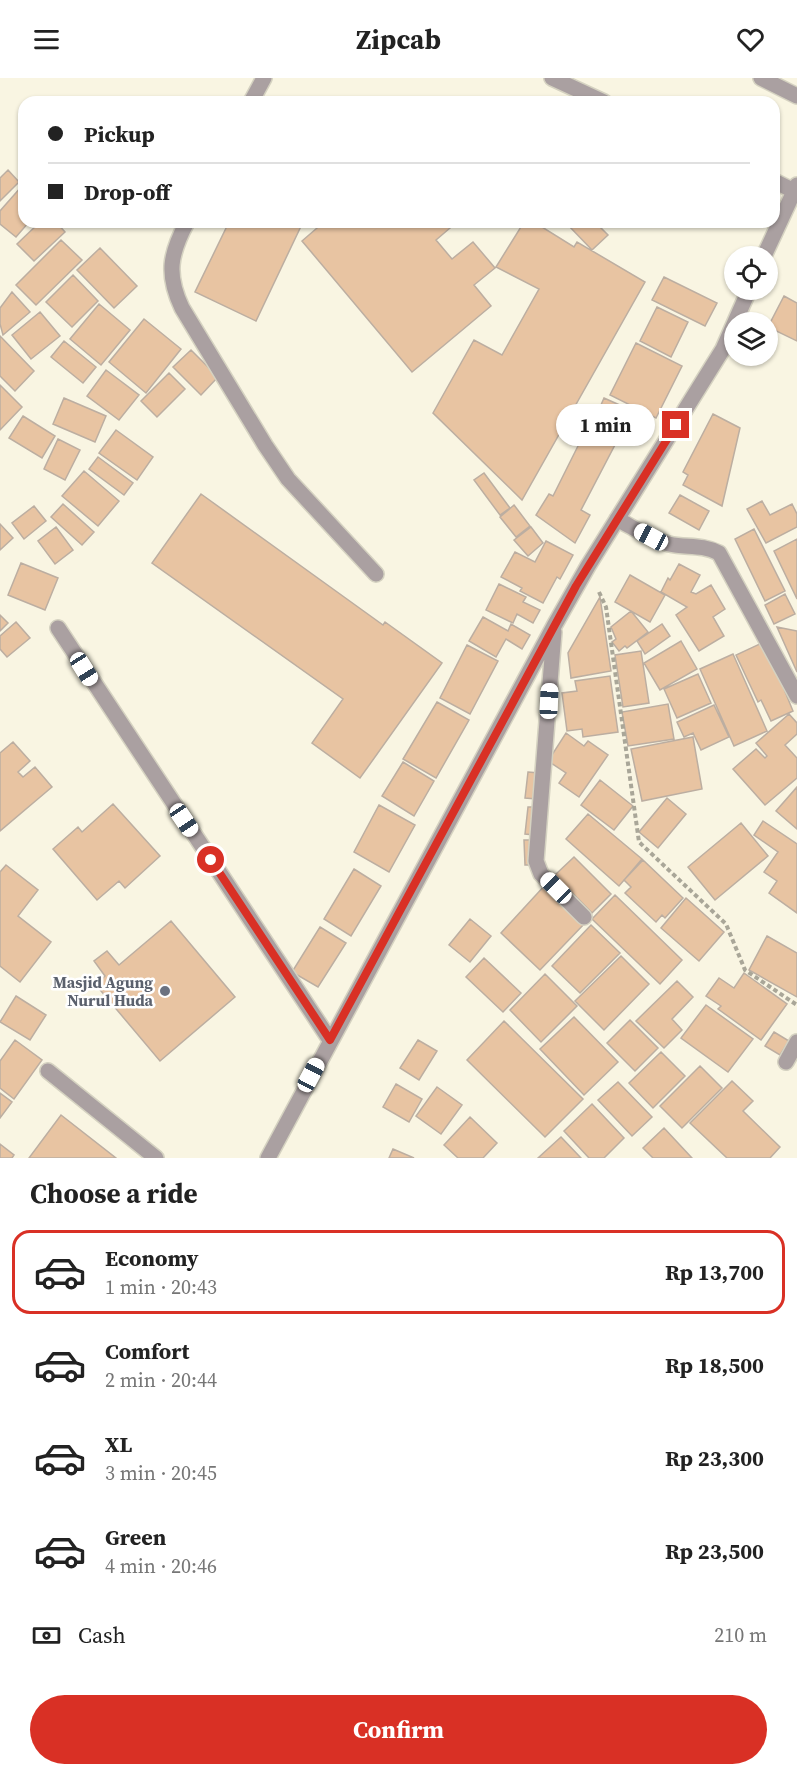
<!DOCTYPE html>
<meta charset="utf-8">
<style>
:root{--surface:#fff;--page:#f6f6f6;--text:#222;--muted:#767676;--line:#e0e0e0;--accent:#d93025}
body{margin:0;font-family:"Source Serif 4",serif;background:var(--page);color:var(--text);height:100vh;display:flex;flex-direction:column;font-size:22px;white-space:nowrap}
*{box-sizing:border-box;margin:0}
p{font-size:20px;color:var(--muted)}
.icon{flex:none;width:33px;height:33px;fill:none;stroke:currentColor;stroke-width:2;stroke-linecap:round;stroke-linejoin:round}
.map{position:relative;height:1080px;overflow:hidden}
.drawer{display:flex;flex-direction:column;background:var(--surface);flex:1}
.drawer>*{flex:none}
.hud{position:absolute;left:18px;top:18px;width:762px;height:132px;border-radius:18px;box-shadow:0 2px 4px #0004;display:grid;align-content:center;height:132px;padding:0 30px;background:var(--surface)}
.controls{position:absolute;left:724px;top:168px;display:grid;gap:12px}
.controls a{display:grid;place-items:center;width:54px;height:54px;border-radius:50%;background:var(--surface);box-shadow:0 2px 4px #0004;font-size:30px}
.end{position:absolute;width:27px;height:27px;margin:-14px;border:8px solid #d93025;background:#fff;box-shadow:0 0 0 3px #fff}
.from{border-radius:50%}
.bubble{position:absolute;height:42px;border-radius:21px;background:var(--surface);box-shadow:0 2px 4px #0004;font-size:20px;font-weight:700;line-height:42px;text-align:center}
.car{position:absolute;width:18px;height:36px;margin:-18px -9px;border-radius:8px;box-shadow:0 0 4px 2px #0007;background:linear-gradient(#fff 24%,#345 0 40%,#fff 0 76%,#345 0 86%,#fff 0)}
.hud b{display:flex;align-items:center;gap:21px;height:57px;font-size:22px}
.hud b+b{border-top:2px solid var(--line)}
.hud i{width:15px;height:15px;background:var(--text)}
ul{padding:0;list-style:none}
li{display:flex;align-items:center;gap:18px;height:84px;margin:0 12px 9px;padding:0 18px;border:3px solid transparent;border-radius:18px}
li div{flex:1}
li b{display:block;font-size:22px}
li em{font-style:normal;font-weight:700}
li.on{border-color:var(--accent)}
li>.icon{width:54px;height:54px;stroke-width:1.5}
h2{padding:0 30px;font-size:27px;line-height:72px}
.pay{display:flex;align-items:center;gap:15px;height:66px;padding:0 30px;font-size:22px}
.pay p{margin-inline-start:auto}
.action{display:flex;gap:12px;margin-top:auto;padding:12px 30px}
.action a{flex:1;height:69px;border-radius:36px;background:var(--accent);color:#fff;font-size:24px;font-weight:700;line-height:69px;text-align:center}
header{display:flex;justify-content:space-between;align-items:center;height:78px;padding:0 30px;background:var(--surface);font-size:27px;font-weight:700}
.map>svg:first-child{display:block}
</style>
<header><svg class="icon" aria-label="menu" viewBox="0 0 24 24"><path d="M4 6h16M4 12h16M4 18h16"/></svg>Zipcab<svg class="icon" aria-label="heart" viewBox="0 0 24 24"><path d="M12 20l-8-8c-3-5 5-10 8-4 3-6 11-1 8 4z"/></svg></header>
<div class="map">
<svg width="797" height="1080" viewBox="0 0 797 1080">
<rect width="100%" height="100%" fill="#f9f5e2"/>
<!-- building -->
<path fill="#e8c4a2" stroke="#bcaea1" stroke-width="1.5" d="M8,92L19,104L0,123V100Z
M21,109L24,112V144H29L16,159L0,146V133Z
M40,144H56L65,154L34,183L17,166Z
M229,144H303L256,243L195,214Z
M324,144H457L436,162L452,181L473,164L495,190L474,207L491,228L412,294L302,163Z
M524,144H534L574,169L577,164L645,204L522,422L433,335L474,262L502,277L539,211L496,189Z
M569,144H595L608,157L592,172L567,146Z
M61,162L82,182L36,227L16,207Z
M100,170L137,208L114,230L77,192Z
M73,197L98,223L72,249L46,224Z
M664,199L717,225L705,248L652,222Z
M12,214L30,234L3,257L0,246V230Z
M784,218L797,225V263L768,249Z
M99,226L130,252L101,287L70,261Z
M657,229L688,244L671,279L640,263Z
M40,234L60,258L31,281L12,257Z
M144,241L181,271L146,315L109,284Z
M0,258L34,293L15,313L0,298Z
M64,263L96,289L83,305L51,279Z
M636,265L682,288L656,340L610,317Z
M191,272L218,299L201,317L173,289Z
M106,292L139,317L119,342L87,318Z
M169,295L185,311L157,339L141,323Z
M0,307L22,329L0,352Z
M64,320L106,338L95,364L53,346Z
M604,320L633,333L623,356L594,343Z
M713,336L740,350L722,428L683,407L688,397L683,394Z
M23,338L55,358L42,380L9,360Z
M589,346L618,361L581,432L590,437L575,465L536,437L549,416L553,418Z
M116,352L153,379L137,402L99,375Z
M58,361L80,372L65,402L44,391Z
M98,379L133,405L124,417L89,391Z
M84,393L119,423L98,448L62,418Z
M484,395L510,430L500,437L474,402Z
M201,416L383,547L385,544L442,585L360,700L312,665L343,621L152,485Z
M680,417L709,433L699,452L669,435Z
M762,423L770,437L792,426L797,436V449L766,465L747,431Z
M63,426L94,454L82,467L51,439Z
M514,427L530,448L516,459L500,439Z
M34,428L46,443L24,461L12,445Z
M0,446L13,460L0,472Z
M56,449L73,472L55,486L38,463Z
M531,449L543,465L528,478L514,462Z
M754,451L785,513L765,523L735,461Z
M797,461V521L774,473Z
M546,463L573,477L560,501L557,499L543,525L520,513L522,510L501,499L515,474L535,484Z
M21,485L58,500L45,532L8,517Z
M679,486L700,497L691,514L696,516L711,507L725,531L713,539L724,558L699,573L676,537L687,529L661,514L668,500L670,502Z
M630,497L665,517L650,544L615,524Z
M499,506L526,519L523,524L540,532L533,545L517,536L513,545L486,532Z
M785,516L795,536L774,546L765,527Z
M600,519L611,593L571,600L568,575Z
M631,533L648,554L627,570L625,568L619,573L612,564L616,561L611,549Z
M0,537L8,545L0,553Z
M483,539L508,553L511,546L530,557L522,571L506,561L496,579L469,563Z
M16,544L30,560L7,579L0,571V558Z
M662,546L670,558L645,576L637,563Z
M777,549L797,553V594Z
M681,563L697,591L660,612L644,585Z
M764,564L786,611H784L793,633L771,643L761,622L758,624L736,577Z
M467,567L498,583L470,636L440,620Z
M641,573L649,625L623,629L615,577Z
M733,576L767,653L734,668L700,591Z
M698,596L711,625L677,640L664,611Z
M610,598L618,654L583,659L582,651L567,653L562,615L577,613L575,603Z
M437,624L469,642L436,700L403,681Z
M668,626L674,661L628,668L622,634Z
M714,627L729,659L701,672L693,655L684,659L677,644Z
M789,636L797,645V656L785,667L797,680V700L765,727L733,691L756,671L765,680L767,678L756,665Z
M566,655L584,668L588,663L608,677L579,719L559,705L566,695L548,683Z
M693,659L702,711L642,723L631,671Z
M13,664L30,683L18,694L23,699L35,689L52,709L0,753V675Z
M403,684L434,703L414,738L382,718Z
M528,694L539,695L536,721L525,720Z
M600,702L633,728L614,752L581,727Z
M797,709V751L776,733Z
M667,720L686,736L658,770L639,754Z
M113,726L160,778L125,810L119,803L97,822L53,771L78,749L82,754Z
M379,727L415,747L389,794L354,774Z
M528,729H537L534,757L525,756Z
M588,736L642,781L619,808L566,761Z
M763,743L797,766V835L769,815L777,803L764,794L778,774L754,757Z
M741,745L768,778L715,822L688,789Z
M524,762H534V787H525Z
M574,779L611,816L592,835L555,797Z
M643,782L683,820L665,840L662,837L656,844L625,815L631,809L624,802Z
M6,787L38,812L18,838L51,864L20,904L0,888V794Z
M354,791L381,808L351,858L324,841Z
M546,806L586,844L540,892L501,855Z
M615,817L682,882L660,906L592,841Z
M686,820L724,854L699,883L661,850Z
M470,841L491,858L470,884L449,867Z
M171,843L235,919L160,983L96,907L105,898L94,883L107,873L119,887Z
M591,847L620,875L580,915L552,888Z
M320,849L346,865L318,909L292,894Z
M767,858L797,875V919L749,892Z
M621,878L649,906L604,952L575,923Z
M484,880L521,915L503,934L466,899Z
M744,895L787,926L761,962L718,931L721,928L706,918L719,900L734,910Z
M545,896L577,928L541,964L510,932Z
M677,903L693,919L672,941L682,952L664,970L636,943Z
M16,918L46,937L30,962L0,944Z
M706,927L753,961L728,994L681,960Z
M574,939L618,984L584,1017L540,971Z
M630,942L658,970L635,993L607,965Z
M504,943L583,1021L545,1059L467,982Z
M774,954L789,963L780,977L765,968Z
M15,962L42,982L14,1021L0,1010V983Z
M418,962L437,973L419,1002L400,990Z
M661,974L685,998L653,1030L629,1005Z
M700,988L722,1010L682,1050L660,1028Z
M732,1003L753,1023L743,1033L780,1069L770,1080H727L690,1045Z
M618,1004L652,1039L632,1058L598,1022Z
M396,1006L422,1021L409,1044L383,1029Z
M437,1009L462,1027L441,1056L416,1038Z
M0,1015L12,1024L0,1040Z
M592,1026L624,1060L604,1080H589L564,1053Z
M61,1037L116,1080H29Z
M470,1039L497,1065L483,1080H458L444,1067Z
M664,1050L692,1080H653L643,1070Z
M561,1059L581,1080H538Z
M0,1066L14,1077L12,1080H0Z
M393,1071L414,1080H389Z"/>
<g fill="none" stroke-linecap="round" stroke-linejoin="round">
<defs>
<path id="minor" d="M552,0L604,24
M761,0L797,18
M251,24L264,0
M774,103L794,113
M187,144C170,176 166,196 182,230L265,367L288,401L376,496
M764,178L797,107
M617,441C634,450 650,461 669,466C687,470 701,466 719,475L797,618
M58,550L330,962
M554,554L536,783L541,796L584,839
M786,984L797,964
M48,993L156,1080
M268,1080L554,548L588,488L723,271L749,212"/>
</defs>
<!-- minor casing -->
<use href="#minor" stroke="#d5d2c1" stroke-width="18"/>
<!-- path -->
<path stroke="#a9a698" stroke-width="4" stroke-dasharray="4.5 3" stroke-linecap="butt" d="M599,514L606,529L639,764L726,846L745,892L797,927"/>
<!-- minor -->
<use href="#minor" stroke="#aaa0a1" stroke-width="15"/>
</g>
<g fill="none" stroke-linecap="round" stroke-linejoin="round">
<!-- route -->
<path stroke="#d93025" stroke-width="8" d="M211,782L330,962L576,508L676,347"/>
</g>
<!-- markers -->
<circle fill="#6b7280" stroke="#fff" stroke-width="2" cx="165" cy="913" r="6"/>
<g text-anchor="middle" stroke-width="5" stroke-linejoin="round" paint-order="stroke">
<!-- worship labels -->
<g font-size="16" font-weight="bold" fill="#5b616d" stroke="#fff" text-anchor="end">
<text x="153" y="910">Masjid Agung<tspan x="153" dy="18">Nurul Huda</tspan></text>
</g>
</g>
</svg>
<div class="controls">
<a><svg class="icon" aria-label="locate" viewBox="0 0 24 24"><circle cx="12" cy="12" r="6"/><path d="M12 2v4M12 18v4M2 12h4M18 12h4"/></svg></a>
<a><svg class="icon" aria-label="layers" viewBox="0 0 24 24"><path d="M12 4l9 5-9 5-9-5zM3 14l9 5 9-5"/></svg></a>
</div>
<i class="end from" style="left:211px;top:782px"></i>
<i class="end" style="left:676px;top:347px"></i>
<div class="bubble" style="left:556px;top:326px;width:99px">1 min</div>
<i class="car" style="left:651px;top:459px;rotate:298deg"></i>
<i class="car" style="left:84px;top:591px;rotate:148deg"></i>
<i class="car" style="left:549px;top:623px;rotate:3deg"></i>
<i class="car" style="left:184px;top:742px;rotate:146deg"></i>
<i class="car" style="left:556px;top:810px;rotate:315deg"></i>
<i class="car" style="left:311px;top:997px;rotate:28deg"></i>
<div class="hud">
<b><i class="from"></i>Pickup</b>
<b><i></i>Drop-off</b>
</div>
</div>
<section class="drawer">
<h2>Choose a ride</h2>
<ul>
<li class="on"><svg class="icon" aria-label="car" viewBox="0 0 24 24"><path d="M5 17H2v-5l4-1 3-4h7l3 4 3 1v5h-3M9 17h6M6 11h13"/><circle cx="7" cy="17" r="2"/><circle cx="17" cy="17" r="2"/></svg><div><b>Economy</b><p>1 min · 20:43</p></div><em>Rp 13,700</em></li>
<li><svg class="icon" aria-label="car" viewBox="0 0 24 24"><path d="M5 17H2v-5l4-1 3-4h7l3 4 3 1v5h-3M9 17h6M6 11h13"/><circle cx="7" cy="17" r="2"/><circle cx="17" cy="17" r="2"/></svg><div><b>Comfort</b><p>2 min · 20:44</p></div><em>Rp 18,500</em></li>
<li><svg class="icon" aria-label="car" viewBox="0 0 24 24"><path d="M5 17H2v-5l4-1 3-4h7l3 4 3 1v5h-3M9 17h6M6 11h13"/><circle cx="7" cy="17" r="2"/><circle cx="17" cy="17" r="2"/></svg><div><b>XL</b><p>3 min · 20:45</p></div><em>Rp 23,300</em></li>
<li><svg class="icon" aria-label="car" viewBox="0 0 24 24"><path d="M5 17H2v-5l4-1 3-4h7l3 4 3 1v5h-3M9 17h6M6 11h13"/><circle cx="7" cy="17" r="2"/><circle cx="17" cy="17" r="2"/></svg><div><b>Green</b><p>4 min · 20:46</p></div><em>Rp 23,500</em></li>
</ul>
<div class="pay"><svg class="icon" aria-label="cash" viewBox="0 0 24 24"><path d="M3 7h18v10H3z"/><circle cx="12" cy="12" r="2"/></svg>Cash<p>210 m</p></div>
<div class="action"><a>Confirm</a></div>
</section>
